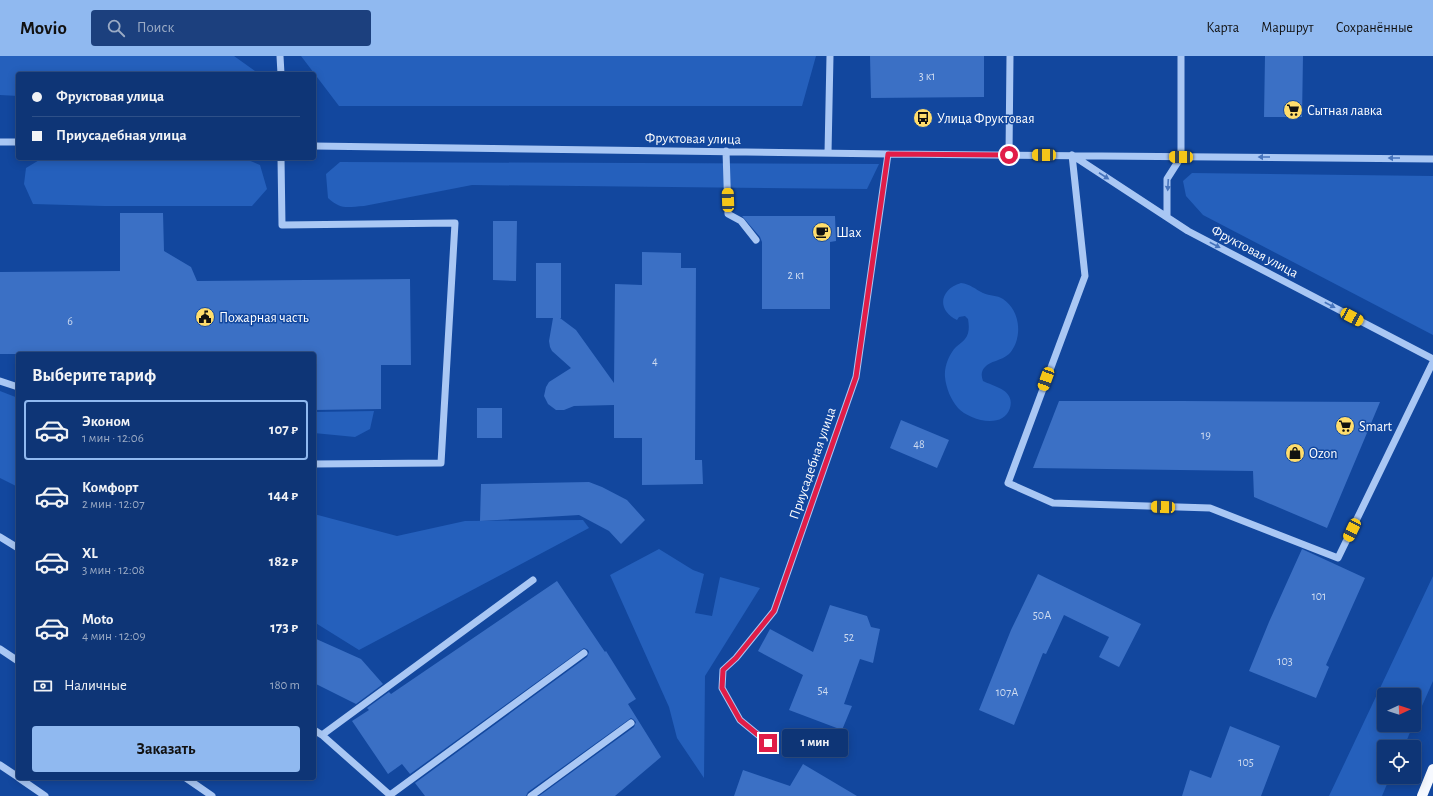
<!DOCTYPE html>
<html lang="ru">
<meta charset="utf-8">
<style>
:root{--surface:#0e3576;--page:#1c407e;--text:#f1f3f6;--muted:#9babc5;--line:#2e5088;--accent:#90b9f0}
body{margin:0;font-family:"Alegreya Sans",sans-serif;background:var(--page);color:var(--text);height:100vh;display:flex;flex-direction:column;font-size:15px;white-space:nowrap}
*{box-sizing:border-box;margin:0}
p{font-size:13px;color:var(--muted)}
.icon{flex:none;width:22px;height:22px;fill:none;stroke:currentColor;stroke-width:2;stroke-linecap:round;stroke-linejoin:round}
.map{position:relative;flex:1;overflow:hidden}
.drawer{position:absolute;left:16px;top:296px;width:300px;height:428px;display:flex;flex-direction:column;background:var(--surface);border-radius:4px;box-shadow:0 2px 10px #0003,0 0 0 1px var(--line)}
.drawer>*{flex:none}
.hud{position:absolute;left:16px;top:16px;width:300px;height:88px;border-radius:4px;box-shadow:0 2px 10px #0003,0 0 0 1px var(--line);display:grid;align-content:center;height:88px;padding:0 16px;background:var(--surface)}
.needle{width:26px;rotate:87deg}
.tools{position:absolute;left:1377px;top:632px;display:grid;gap:8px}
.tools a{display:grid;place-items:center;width:44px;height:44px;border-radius:4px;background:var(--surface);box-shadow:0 2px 10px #0003,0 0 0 1px var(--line);font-size:20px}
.end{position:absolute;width:18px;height:18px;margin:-9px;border:5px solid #e11d48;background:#fff;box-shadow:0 0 0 2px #fff}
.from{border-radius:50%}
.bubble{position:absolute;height:28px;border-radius:4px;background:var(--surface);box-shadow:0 2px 10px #0003,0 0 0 1px var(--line);font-size:13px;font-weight:600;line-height:28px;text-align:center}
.car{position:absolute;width:12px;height:24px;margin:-12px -6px;border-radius:5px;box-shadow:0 0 3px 1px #0007;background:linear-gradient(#f5c518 24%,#345 0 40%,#f5c518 0 76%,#345 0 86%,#f5c518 0)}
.hud b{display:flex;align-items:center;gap:14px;height:38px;font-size:15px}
.hud b+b{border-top:1px solid var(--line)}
.hud i{width:10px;height:10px;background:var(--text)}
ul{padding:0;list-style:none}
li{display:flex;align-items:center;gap:12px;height:60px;margin:0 8px 6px;padding:0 8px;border:2px solid transparent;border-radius:4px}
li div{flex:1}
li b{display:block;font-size:15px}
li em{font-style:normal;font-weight:600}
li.current{border-color:var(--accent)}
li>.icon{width:36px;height:36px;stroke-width:1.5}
h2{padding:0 16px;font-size:18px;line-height:48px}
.pay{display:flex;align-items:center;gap:10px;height:44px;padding:0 16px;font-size:15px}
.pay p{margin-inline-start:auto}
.cta{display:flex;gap:8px;margin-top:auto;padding:8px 16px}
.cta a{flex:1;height:46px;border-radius:4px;background:var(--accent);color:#111;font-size:16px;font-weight:600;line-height:46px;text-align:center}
header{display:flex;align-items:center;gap:24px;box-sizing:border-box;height:56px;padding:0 20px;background:var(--accent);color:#111}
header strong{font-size:19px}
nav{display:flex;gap:22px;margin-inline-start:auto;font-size:14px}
.search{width:280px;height:36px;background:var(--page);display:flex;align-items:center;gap:10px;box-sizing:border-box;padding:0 14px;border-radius:4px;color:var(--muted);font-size:15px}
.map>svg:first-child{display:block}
</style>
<header>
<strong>Movio</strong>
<div class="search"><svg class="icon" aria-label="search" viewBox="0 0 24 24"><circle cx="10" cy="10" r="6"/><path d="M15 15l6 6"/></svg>Поиск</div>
<nav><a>Карта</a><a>Маршрут</a><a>Сохранённые</a></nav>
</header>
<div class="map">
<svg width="1433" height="740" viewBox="0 0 1433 740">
<rect width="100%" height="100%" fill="#12479e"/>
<!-- green -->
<path fill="#2560bc" d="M0,0H234L255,15L256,18H18V40L0,39Z
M301,0H816L802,50H339Z
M41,103L248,104L260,109L267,133L252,150H104L33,148L24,128L26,112Z
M340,106L879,108L867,133L472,129L364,150C347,151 341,154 328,142L326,118Z
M1192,117L1433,120V279L1203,159L1186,140L1183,125Z
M961,227C970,228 975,233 983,237C990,240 997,239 1003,243C1021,255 1023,283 1009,298C1001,305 990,305 985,311C981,315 981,320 983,325C995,331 1015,334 1010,352C1003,374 969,364 958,352C951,344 946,332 945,321C944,311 949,298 956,291C959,288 963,286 965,283C970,277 969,269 968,263L965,260L959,261L957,264C936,254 940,233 961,227Z
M0,335L18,342V431L0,422Z
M374,355L370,373L355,381L314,377V356Z
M314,458L397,480L465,465L583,464L589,472L359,594L314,566Z
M659,493L693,514L704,518L695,557L712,560L720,521L760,532L705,620L704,722L677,682L669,651L610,519Z
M1433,520V625L1414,668V639H1384V669H1413L1404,691H1384V721H1390L1382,740H1329Z"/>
<!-- building -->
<path fill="#3b70c5" d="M870,0H984V41L871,42Z
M1265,0H1303L1302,61H1264Z
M120,157H163L164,195L191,211L197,225L410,223L411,309H381V353L314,354V298H0V216L120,215Z
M742,160H835L836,185L830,186V253H762V186L760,181Z
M493,165H517L516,225L493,224Z
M642,196L681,197V212H696L695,404H702L703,428L642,429V382H614V349L574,350L564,354H556L548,348L544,340L546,331L549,326L571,312L552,295L550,291L549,285L553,262H536V207H561V262H560L576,274L614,327L615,228L642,229Z
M1059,345H1180L1380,346L1327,472L1254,441L1253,415L1033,412Z
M477,352H502V382H477Z
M901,364L949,384L937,412L890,392Z
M589,426L602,431L627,444L645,464L621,488L609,475L579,459L480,465L481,428Z
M1302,493L1365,522L1326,609L1329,611L1316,642L1249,615L1269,566Z
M1038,518L1141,568L1119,611L1099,601L1109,581L1064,559L1046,598L1043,597L1014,669L979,654L1011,574Z
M557,525L605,596L606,595L636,643L628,648L661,701L615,740H539L634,671L636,666L633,663L631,662L528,736L526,740H425L415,727L587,601L589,596L588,594L584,592L410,718L402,708L388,718L352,665L369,654L367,652L389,636L391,638Z
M830,549L867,560L871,571L880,573L873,607L860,603L844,648L852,650L842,674L789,654L803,619L758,595L770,573L813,596Z
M314,582L361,603L383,628L356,648L314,627Z
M1230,670L1280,690L1261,740H1182L1190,714L1211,722Z
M803,708L857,740H734L743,714L790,730Z"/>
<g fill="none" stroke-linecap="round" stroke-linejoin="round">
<!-- minor -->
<path stroke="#a9c7f4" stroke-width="7" d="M280,0L281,18
M0,86H18
M314,90L888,98L1433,103
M726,95L728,158L741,165L756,184
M828,97L830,0
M1009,99L1010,0
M1072,99L1085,220L1008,427L1053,447L1210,452L1338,502L1433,306
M1072,99L1188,175L1433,303
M281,102L282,169L455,167L441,407L314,408
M1167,161V123L1181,101V0
M0,325L18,331
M0,481L18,492
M0,593L18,605
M314,674L322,679L391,740
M322,679L533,524
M768,687L740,664L722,632L723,614L736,602L774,555L856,321L888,98
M0,709L18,721
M19,722L45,740
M186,722L212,740
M390,739L584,597
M531,740L631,667"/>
<!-- major -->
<path stroke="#f6f9ff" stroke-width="10" d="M1422,740L1433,713"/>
</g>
<!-- one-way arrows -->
<defs><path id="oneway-solid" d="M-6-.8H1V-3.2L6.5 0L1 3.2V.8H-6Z"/></defs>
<g fill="#4774bc">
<use href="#oneway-solid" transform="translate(1264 101) rotate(-180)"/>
<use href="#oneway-solid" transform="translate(1394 102) rotate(-180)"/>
<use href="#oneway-solid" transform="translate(1104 120) rotate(33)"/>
<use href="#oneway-solid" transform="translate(1168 129) rotate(93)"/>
<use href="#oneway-solid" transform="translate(1215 189) rotate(28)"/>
<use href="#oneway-solid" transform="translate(1330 249) rotate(28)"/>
</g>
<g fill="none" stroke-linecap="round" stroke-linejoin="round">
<!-- route -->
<path stroke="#e11d48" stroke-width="5" d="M768,687L740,664L722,632L723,614L736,602L774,555L856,321L888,98L1009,99"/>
</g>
<!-- icons -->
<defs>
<symbol id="supermarket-disc" viewBox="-11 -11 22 22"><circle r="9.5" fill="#ffdd6c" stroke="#12479e"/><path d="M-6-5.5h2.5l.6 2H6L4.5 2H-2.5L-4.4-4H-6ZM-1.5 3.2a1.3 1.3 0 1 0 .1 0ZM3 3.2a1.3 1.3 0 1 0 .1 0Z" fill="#111"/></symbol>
<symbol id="bus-disc" viewBox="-11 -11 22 22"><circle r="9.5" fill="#ffdd6c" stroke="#12479e"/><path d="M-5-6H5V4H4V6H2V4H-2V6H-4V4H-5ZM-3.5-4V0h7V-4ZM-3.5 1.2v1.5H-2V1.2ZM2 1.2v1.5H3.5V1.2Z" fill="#111"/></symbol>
<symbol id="cafe-disc" viewBox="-11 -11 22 22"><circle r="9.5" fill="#ffdd6c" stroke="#12479e"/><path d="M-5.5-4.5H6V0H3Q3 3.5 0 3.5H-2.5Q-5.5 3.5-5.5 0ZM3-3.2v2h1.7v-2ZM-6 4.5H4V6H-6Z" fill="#111"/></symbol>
<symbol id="civic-disc" viewBox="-11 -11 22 22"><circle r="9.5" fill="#ffdd6c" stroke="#12479e"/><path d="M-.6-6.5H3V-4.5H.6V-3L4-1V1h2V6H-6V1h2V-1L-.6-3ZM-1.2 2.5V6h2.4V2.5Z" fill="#111"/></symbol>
<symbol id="shop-disc" viewBox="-11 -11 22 22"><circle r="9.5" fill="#ffdd6c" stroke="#12479e"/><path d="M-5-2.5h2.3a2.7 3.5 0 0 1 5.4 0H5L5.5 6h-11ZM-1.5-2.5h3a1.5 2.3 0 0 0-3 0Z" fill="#111"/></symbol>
</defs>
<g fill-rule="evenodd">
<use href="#supermarket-disc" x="1282" y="43" width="22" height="22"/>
<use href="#bus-disc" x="912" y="51" width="22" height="22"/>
<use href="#cafe-disc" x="811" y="165" width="22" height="22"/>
<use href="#civic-disc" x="194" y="250" width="22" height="22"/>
<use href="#supermarket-disc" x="1334" y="359" width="22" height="22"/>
<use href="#shop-disc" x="1284" y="386" width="22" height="22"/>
</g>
<g text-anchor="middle" stroke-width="3" stroke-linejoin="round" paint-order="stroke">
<!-- number labels -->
<g font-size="12" fill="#cedbf0">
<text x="927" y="24">3 к1</text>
<text x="796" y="223">2 к1</text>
<text x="70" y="269">6</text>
<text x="655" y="309">4</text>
<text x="1206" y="383">19</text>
<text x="919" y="392">48</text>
<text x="1319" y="544">101</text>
<text x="1042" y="563">50А</text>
<text x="849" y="585">52</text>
<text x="1285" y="609">103</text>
<text x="823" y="638">54</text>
<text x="1007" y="640">107А</text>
<text x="1246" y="710">105</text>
</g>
<!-- poi labels -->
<g font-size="14" fill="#fff" stroke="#12479e" text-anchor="start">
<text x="1307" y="59">Сытная лавка</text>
<text x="937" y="67">Улица Фруктовая</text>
<text x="836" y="181">Шах</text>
<text x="219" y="266">Пожарная часть</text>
<text x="1359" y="375">Smart</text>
<text x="1309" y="402">Ozon</text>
</g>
<!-- street labels -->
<g font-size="14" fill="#fff" stroke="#12479e">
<text transform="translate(693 82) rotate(1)" y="5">Фруктовая улица</text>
<text transform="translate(1255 195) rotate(28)" y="5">Фруктовая улица</text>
<text transform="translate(812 407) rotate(-71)" y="5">Приусадебная улица</text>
</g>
</g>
</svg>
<div class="tools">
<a><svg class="needle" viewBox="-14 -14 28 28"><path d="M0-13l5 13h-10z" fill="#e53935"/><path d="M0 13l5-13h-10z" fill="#9babc5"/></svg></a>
<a><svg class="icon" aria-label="locate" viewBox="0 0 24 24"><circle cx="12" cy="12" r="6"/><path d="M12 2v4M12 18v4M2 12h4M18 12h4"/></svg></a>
</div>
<i class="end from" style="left:1009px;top:99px"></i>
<i class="end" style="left:768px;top:687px"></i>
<div class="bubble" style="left:782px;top:673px;width:66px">1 мин</div>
<i class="car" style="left:1044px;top:99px;rotate:270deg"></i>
<i class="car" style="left:1181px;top:101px;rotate:271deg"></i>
<i class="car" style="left:728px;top:144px;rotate:358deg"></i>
<i class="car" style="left:1352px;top:261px;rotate:118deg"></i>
<i class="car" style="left:1046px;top:323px;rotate:200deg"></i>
<i class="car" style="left:1163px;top:451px;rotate:272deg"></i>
<i class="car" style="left:1352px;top:474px;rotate:206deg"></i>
<div class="hud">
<b><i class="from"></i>Фруктовая улица</b>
<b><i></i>Приусадебная улица</b>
</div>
<section class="drawer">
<h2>Выберите тариф</h2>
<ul>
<li class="current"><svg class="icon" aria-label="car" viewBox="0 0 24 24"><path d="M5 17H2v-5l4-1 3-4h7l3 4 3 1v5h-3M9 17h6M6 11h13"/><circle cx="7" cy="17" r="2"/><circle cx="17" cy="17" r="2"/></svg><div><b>Эконом</b><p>1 мин · 12:06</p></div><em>107 ₽</em></li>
<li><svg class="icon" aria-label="car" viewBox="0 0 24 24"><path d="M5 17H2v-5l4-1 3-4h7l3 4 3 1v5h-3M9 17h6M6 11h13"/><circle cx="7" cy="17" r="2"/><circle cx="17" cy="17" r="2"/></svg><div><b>Комфорт</b><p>2 мин · 12:07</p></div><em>144 ₽</em></li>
<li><svg class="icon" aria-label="car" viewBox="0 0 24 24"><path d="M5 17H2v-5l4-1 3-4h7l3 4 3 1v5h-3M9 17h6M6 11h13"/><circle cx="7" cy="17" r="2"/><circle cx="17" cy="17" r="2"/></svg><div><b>XL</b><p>3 мин · 12:08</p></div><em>182 ₽</em></li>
<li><svg class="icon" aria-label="car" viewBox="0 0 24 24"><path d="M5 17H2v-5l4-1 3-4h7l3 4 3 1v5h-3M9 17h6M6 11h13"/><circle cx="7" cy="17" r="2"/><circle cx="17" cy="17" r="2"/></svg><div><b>Moto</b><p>4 мин · 12:09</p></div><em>173 ₽</em></li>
</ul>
<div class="pay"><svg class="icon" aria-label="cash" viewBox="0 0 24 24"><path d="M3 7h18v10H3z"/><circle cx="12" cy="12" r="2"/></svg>Наличные<p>180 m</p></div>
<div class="cta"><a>Заказать</a></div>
</section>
</div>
